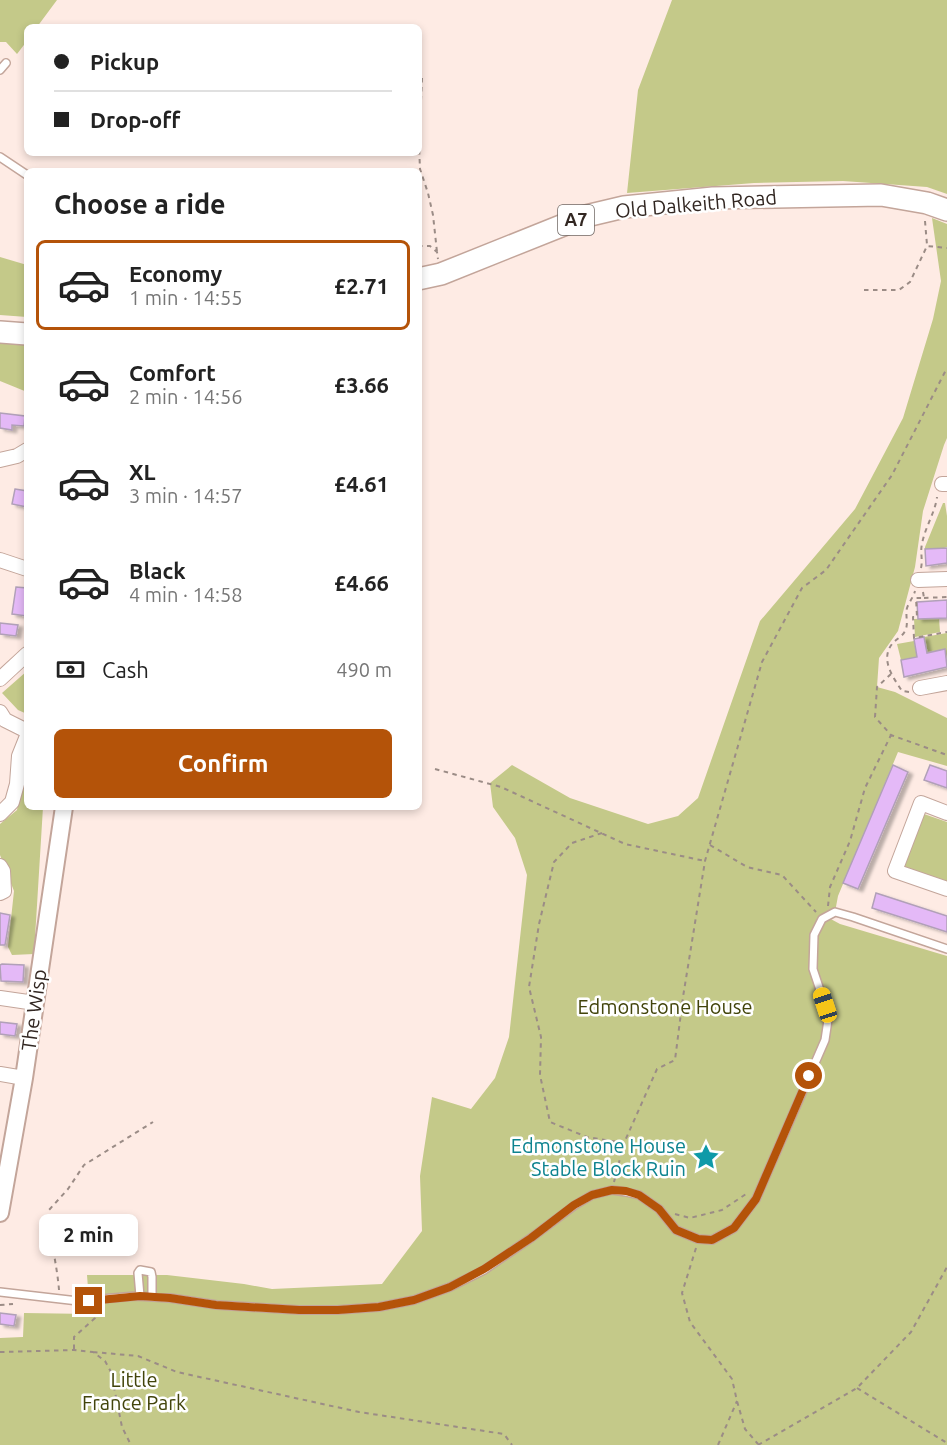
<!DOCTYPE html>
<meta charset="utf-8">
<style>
:root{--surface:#fff;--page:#f6f6f6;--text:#222;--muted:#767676;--line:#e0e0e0;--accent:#b45309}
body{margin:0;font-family:Ubuntu,sans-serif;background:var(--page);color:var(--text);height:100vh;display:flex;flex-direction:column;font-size:22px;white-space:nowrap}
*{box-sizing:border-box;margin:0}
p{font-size:20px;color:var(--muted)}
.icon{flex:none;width:33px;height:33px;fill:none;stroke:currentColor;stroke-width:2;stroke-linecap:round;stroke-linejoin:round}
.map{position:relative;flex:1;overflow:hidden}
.drawer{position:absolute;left:24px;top:168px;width:398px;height:642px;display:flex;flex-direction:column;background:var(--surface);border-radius:9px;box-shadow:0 3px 9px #0003}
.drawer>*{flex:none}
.banner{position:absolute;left:24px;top:24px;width:398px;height:132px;border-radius:9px;box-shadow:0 3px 9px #0003;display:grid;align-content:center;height:132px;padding:0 30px;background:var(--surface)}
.end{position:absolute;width:27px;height:27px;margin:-14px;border:8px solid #b45309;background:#fff;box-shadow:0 0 0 3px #fff}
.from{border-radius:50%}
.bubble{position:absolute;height:42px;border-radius:9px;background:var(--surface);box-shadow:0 3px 9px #0003;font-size:20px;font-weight:700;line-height:42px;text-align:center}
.car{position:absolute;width:18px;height:36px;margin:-18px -9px;border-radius:8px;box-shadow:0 0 4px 2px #0007;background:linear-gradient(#f5c518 24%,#345 0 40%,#f5c518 0 76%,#345 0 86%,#f5c518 0)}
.banner b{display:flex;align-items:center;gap:21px;height:57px;font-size:22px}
.banner b+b{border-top:2px solid var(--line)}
.banner i{width:15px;height:15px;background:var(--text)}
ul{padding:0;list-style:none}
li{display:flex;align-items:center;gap:18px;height:90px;margin:0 12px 9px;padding:0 18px;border:3px solid transparent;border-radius:9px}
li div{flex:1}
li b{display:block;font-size:22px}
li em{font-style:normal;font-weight:700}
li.selected{border-color:var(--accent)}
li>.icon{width:54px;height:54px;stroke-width:1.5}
h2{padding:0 30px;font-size:27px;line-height:72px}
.pay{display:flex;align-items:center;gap:15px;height:66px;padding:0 30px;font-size:22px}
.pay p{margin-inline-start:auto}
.button{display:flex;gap:12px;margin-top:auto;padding:12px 30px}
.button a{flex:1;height:69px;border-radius:9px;background:var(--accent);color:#fff;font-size:24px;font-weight:700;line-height:69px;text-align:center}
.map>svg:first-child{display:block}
</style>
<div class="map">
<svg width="947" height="1445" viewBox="0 0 947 1445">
<defs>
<filter id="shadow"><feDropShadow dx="4.5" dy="2.5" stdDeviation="1.5" flood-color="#0004"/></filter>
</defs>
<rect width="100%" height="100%" fill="#feebe4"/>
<!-- green -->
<path fill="#c4c989" d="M0,0H57L37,27H27V41L17,54L6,42H0Z
M672,0H947V194L927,187L843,181L754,183L627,193L638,90Z
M932,218L947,224V438L944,445L923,511L915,567L898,631L879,658L877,687L895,692L947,718V766L898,752L838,896L835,912L827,917L840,924L947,956V1445H0V1338L23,1337L24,1313L90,1314L87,1275H167L244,1284L272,1289L382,1284L422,1231L420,1176L432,1097L471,1109L495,1078L509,1037L527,875L515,838L493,807L490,783L512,765L570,798L648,824L678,816L698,798L760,621L855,509L903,418L933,319L941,281Z
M0,257L27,265V317L0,315Z
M0,342L27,344V392L0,381Z
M943,503H945L947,516V547L944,548V562L925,549V547Z
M939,618L940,632L915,637L914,619Z
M947,633V659L945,649L929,668L924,637Z
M914,641L917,657L901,660L897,644Z
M27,671V714L18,710L2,693Z
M26,753L27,807H43L34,954L12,955L8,947L14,891L0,855V824L17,810L24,774Z
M924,814L947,822V883L903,868Z"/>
<!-- building -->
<path fill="#e4b9f7" stroke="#b1a0b8" stroke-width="1.5" filter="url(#shadow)" d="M0,413L25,416L24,426L12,425V430L0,428Z
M15,489L27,491V507L12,504Z
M947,548V563L926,566L925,549Z
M16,587L27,588V616L12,614Z
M947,600V618L918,619L917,602Z
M0,623L18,625L16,636L0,634Z
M924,637L927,653L945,649L947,667L904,677L901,660L917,657L914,639Z
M893,765L908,772L858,889L843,883Z
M930,765L947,771V788L924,780Z
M876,893L947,916V932L872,908Z
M0,913L10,915L5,945H0Z
M2,964L24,965L23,982L1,981L0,965Z
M0,1022L17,1024L15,1036L0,1034Z
M0,1313L16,1315L14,1326L0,1324Z"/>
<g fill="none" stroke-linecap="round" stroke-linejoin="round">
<defs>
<path id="service" d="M0,70L6,63
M0,157L27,175
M0,1292L78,1301L136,1296L170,1298L217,1305L299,1310H337L379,1307L414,1300L450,1287L484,1270L531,1238L575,1205L592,1195L612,1190L626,1192L639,1195L659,1209L676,1230L698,1239L712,1240L734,1228L756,1199L825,1040L828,1020L825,1005L813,969L814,935L822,919L835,912L853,917L947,949
M140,1296L138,1273L140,1270L151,1272L152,1277V1297"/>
<path id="minor" d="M0,460L17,456L27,450
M942,484H947
M0,560L27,569
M918,580L947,579
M0,679L27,654
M920,688L947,683
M0,712L5,720L27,731
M947,813L921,803L895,871L947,889
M0,814L12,802L17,784L19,756L27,736
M0,866L3,871L4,891L0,893
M0,998L35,1003
M0,1074L24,1078"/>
<path id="tertiary" d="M0,1213L24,1078L64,807"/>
<path id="primary" d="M418,279L441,274L586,216L624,207L713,198L881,195L927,203L947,210
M0,332L27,334"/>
</defs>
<!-- service casing -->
<use href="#service" stroke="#c3a59a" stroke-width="10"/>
<!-- minor casing -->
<use href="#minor" stroke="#c3a59a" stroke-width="16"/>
<!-- tertiary casing -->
<use href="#tertiary" stroke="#c3a59a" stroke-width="20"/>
<!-- primary casing -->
<use href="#primary" stroke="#c3a59a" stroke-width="24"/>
<!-- path -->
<path stroke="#9b8c86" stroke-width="2" stroke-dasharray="4.5 4.5" stroke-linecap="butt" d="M422,78L419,145L420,169L428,193L433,215L437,252
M925,221L927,245
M418,246H430L437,252L438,259
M864,290H899L910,282L927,246L947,248
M921,568C923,560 920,552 922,544C925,527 935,513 937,497
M923,592L924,598H916L917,617H913L914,638L947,632
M924,598L947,597
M891,674L877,687L875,717L891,735L947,755
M909,692L902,691C893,677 880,660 892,644C896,639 902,637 905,631C909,624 905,616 907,608C909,602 913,598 915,591
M435,769L501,787L625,844L705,861
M602,833L572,843L554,862L539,924L529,987L541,1037L540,1075L550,1122L587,1137L624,1143
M710,845L747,867L782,875L816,912
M828,906L830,887L850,841L865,788L891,735
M614,1182L624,1143L657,1069L675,1060L683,997L705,861L762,662L802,588L826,570L892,475L947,368
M675,1214L690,1218L722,1210L749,1192
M696,1248L682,1293L690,1322L732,1379L737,1401L745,1429L758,1444
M59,1290C57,1263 49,1237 49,1210L68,1189L84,1165L153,1122
M0,1305L13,1304
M74,1349V1337L95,1318L98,1308
M0,1352L74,1350L93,1352L105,1361L111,1372L122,1427L131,1445
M93,1352L138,1356L177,1372L359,1412L504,1434L512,1445
M857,1388L947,1443
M718,1445L737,1401
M758,1445L857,1388L911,1332L947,1267"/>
<!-- service -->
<use href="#service" stroke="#fff" stroke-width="7"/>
<!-- minor -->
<use href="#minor" stroke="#fff" stroke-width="14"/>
<!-- tertiary -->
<use href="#tertiary" stroke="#fff" stroke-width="16"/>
<!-- primary -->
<use href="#primary" stroke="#fff" stroke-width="21"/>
</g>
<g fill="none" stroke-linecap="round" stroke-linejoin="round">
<!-- route -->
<path stroke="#b45309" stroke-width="8" d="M89,1301L140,1296L170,1298L216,1305L299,1310H338L379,1307L414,1300L450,1287L484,1269L531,1238L574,1205L592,1195L612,1190L626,1191L639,1195L659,1209L676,1230L698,1239L712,1240L734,1228L756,1199L809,1076"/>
</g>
<!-- icons -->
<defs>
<symbol id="sight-bare" viewBox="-9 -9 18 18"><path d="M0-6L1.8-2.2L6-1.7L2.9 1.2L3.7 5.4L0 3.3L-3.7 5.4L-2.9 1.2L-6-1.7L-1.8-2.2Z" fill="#0f9aa8" stroke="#fff" stroke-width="2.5" paint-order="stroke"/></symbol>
</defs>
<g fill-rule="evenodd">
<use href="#sight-bare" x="687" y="1138" width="38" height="38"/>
</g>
<g text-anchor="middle" stroke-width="5" stroke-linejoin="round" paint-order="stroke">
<!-- shield labels -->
<rect fill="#fff" stroke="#706864" stroke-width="1.5" x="558" y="205" width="36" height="30" rx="4.5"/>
<g font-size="18" font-weight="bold" fill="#322722">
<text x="576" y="226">A7</text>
</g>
<!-- street labels -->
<g font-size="20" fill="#322722" stroke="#fff">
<text transform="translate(696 204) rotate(-5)" y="7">Old Dalkeith Road</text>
<text transform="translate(34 1010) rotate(-82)" y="7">The Wisp</text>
</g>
<!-- park labels -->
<g font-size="20" fill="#42440b" stroke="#fff">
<text x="665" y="1014">Edmonstone House</text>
<text x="134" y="1387">Little<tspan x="134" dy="23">France Park</tspan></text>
</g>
<!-- culture labels -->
<g font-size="20" fill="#0d838f" stroke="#fff" text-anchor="end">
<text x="686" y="1153">Edmonstone House<tspan x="686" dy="23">Stable Block Ruin</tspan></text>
</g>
</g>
</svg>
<i class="end from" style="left:809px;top:1076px"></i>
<i class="end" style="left:89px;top:1301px"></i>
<div class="bubble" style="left:39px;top:1214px;width:99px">2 min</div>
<i class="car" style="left:825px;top:1005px;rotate:342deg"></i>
<div class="banner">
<b><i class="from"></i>Pickup</b>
<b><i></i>Drop-off</b>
</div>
<section class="drawer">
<h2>Choose a ride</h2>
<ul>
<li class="selected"><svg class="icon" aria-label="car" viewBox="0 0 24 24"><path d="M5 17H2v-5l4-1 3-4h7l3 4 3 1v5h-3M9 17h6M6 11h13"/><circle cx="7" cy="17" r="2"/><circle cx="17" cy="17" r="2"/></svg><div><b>Economy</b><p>1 min · 14:55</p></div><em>£2.71</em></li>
<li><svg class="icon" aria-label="car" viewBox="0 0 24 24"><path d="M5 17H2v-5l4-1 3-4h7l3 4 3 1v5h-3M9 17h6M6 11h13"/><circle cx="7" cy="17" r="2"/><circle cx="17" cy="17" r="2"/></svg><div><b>Comfort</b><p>2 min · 14:56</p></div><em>£3.66</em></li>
<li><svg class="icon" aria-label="car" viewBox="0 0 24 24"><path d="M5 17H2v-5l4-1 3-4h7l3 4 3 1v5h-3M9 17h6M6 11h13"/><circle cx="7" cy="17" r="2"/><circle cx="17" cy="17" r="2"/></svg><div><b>XL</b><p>3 min · 14:57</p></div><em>£4.61</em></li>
<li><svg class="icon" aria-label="car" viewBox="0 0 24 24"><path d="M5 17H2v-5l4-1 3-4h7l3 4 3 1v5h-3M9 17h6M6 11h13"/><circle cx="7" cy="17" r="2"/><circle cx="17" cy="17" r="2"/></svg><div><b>Black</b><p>4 min · 14:58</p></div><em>£4.66</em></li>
</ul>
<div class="pay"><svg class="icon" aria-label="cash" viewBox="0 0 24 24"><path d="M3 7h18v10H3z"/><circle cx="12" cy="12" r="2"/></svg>Cash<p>490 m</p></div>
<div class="button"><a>Confirm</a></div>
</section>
</div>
